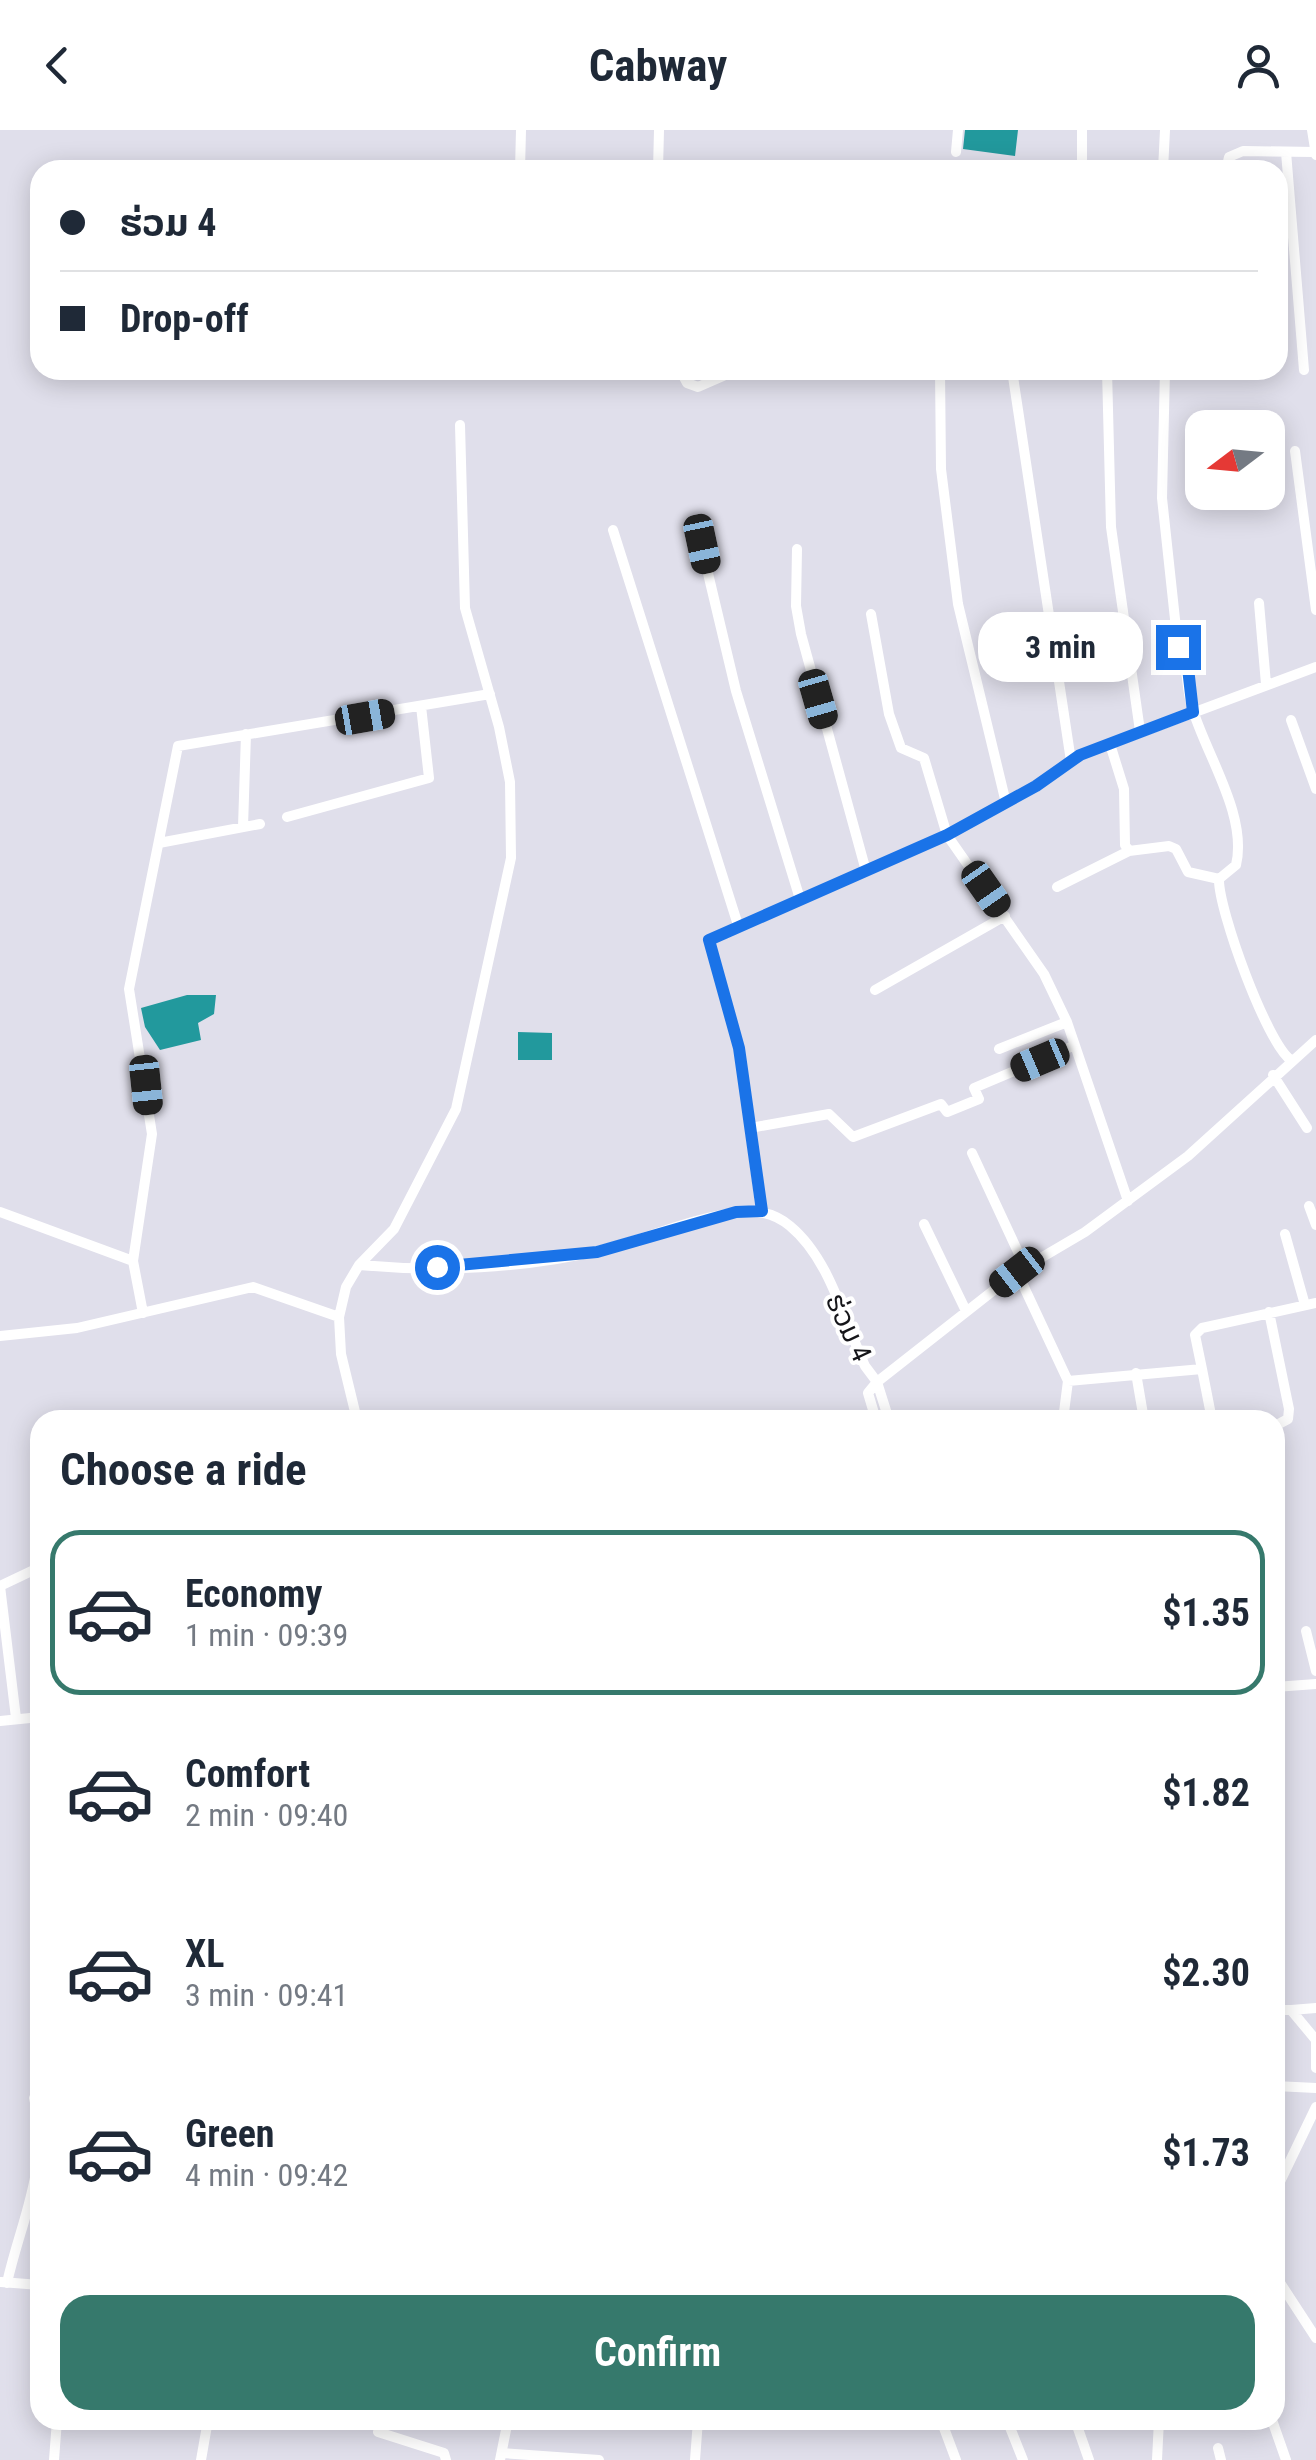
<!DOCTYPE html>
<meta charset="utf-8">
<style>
:root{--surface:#fff;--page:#f6f6f7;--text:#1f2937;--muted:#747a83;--line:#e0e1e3;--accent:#36796c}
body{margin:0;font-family:"Roboto Condensed","Noto Sans Lao",sans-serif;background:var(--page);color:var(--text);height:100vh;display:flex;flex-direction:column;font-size:38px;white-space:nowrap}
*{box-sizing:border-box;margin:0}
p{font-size:32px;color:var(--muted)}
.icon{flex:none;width:55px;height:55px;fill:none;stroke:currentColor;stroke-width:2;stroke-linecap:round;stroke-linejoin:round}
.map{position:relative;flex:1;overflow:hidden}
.side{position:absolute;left:30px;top:1280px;width:1255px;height:1020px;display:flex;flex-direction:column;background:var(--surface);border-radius:30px;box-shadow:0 5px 25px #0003}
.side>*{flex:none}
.guide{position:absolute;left:30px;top:30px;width:1258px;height:220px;border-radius:30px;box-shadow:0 5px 25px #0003;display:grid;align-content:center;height:220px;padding:0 30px;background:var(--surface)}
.needle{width:65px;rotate:254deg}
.buttons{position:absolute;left:1185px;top:280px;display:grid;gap:20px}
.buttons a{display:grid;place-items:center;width:100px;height:100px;border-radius:20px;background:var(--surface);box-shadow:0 5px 25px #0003;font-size:50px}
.end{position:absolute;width:45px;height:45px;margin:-22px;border:12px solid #1a73e8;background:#fff;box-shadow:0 0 0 5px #fff}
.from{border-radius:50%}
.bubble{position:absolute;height:70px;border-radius:30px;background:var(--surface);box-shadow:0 5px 25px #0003;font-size:32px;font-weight:700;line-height:70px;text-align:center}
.car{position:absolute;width:30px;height:60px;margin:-30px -15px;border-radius:12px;box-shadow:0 0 8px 2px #0007;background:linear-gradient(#222 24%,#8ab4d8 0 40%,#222 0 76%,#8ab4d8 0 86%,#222 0)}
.guide b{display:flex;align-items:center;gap:35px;height:95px;font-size:38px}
.guide b+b{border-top:2px solid var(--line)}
.guide i{width:25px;height:25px;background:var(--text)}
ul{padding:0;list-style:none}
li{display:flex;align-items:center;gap:30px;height:165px;margin:0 20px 15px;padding:0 10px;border:5px solid transparent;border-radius:30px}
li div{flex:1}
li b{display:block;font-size:38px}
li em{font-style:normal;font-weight:700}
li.current{border-color:var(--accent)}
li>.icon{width:90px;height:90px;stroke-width:1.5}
h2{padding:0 30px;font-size:45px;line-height:120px}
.cta{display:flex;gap:20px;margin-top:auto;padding:20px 30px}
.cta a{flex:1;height:115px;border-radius:30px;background:var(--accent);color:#fff;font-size:40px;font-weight:700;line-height:115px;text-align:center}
header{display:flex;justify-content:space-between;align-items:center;height:130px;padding:0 30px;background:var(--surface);font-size:45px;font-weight:700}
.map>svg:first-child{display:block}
</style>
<header><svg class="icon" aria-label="back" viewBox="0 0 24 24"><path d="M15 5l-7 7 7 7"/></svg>Cabway<svg class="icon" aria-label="person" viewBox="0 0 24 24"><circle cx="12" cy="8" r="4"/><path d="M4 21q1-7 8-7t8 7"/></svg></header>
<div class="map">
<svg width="1316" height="2330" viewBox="0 0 1316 2330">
<rect width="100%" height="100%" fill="#e0dfeb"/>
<!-- water -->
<path fill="#22999d" d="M965,0H1018L1015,26L963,19Z
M187,865H216L214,884L198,893L201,910L160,920L145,897L141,878Z
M518,902L552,903V930H518Z"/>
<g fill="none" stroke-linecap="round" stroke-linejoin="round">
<!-- street -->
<path stroke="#fff" stroke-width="10" d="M1312,0L1316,25
M956,22L958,0
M1286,22L1304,240
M520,40L521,0
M658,40L659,0
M1082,40V0
M1163,40L1165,0
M1226,40L1229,27L1243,21L1315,22
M680,240L687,253L698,257L737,240
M940,240L941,339L958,474L1006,673
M1012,240L1071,631
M1107,240L1111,397L1140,601
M1165,240L1162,368L1178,517C1190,541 1185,554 1192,577C1205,623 1248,685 1236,735L1219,749
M1295,321L1316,480
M613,400L738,795
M701,414L736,561L800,769
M797,419L796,476L801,504L866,741
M1259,473L1266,554
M871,484L889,584L901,618L924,628L947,705L1044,844L1067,892L1128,1071
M1291,590L1316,659
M1110,614L1124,659L1125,715L1129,721L1169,716L1176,719L1188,742L1219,749
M287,687L429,648L421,576
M243,697L246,604
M159,713L260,694
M1219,749C1218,779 1267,914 1291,930
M1057,757L1129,721
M875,860L1005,786
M999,919L1067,892
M1273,945L1307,998
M750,998L829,984L853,1007L941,974L947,982L979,969L974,958L1073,916
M972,1023L1025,1137
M1309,1076L1316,1095
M761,1081L739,917L709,810L947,705L1036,656L1080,625L1316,537
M0,1082L133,1131
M924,1094L966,1181
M1285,1104L1305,1175
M359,1135C436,1142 525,1139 601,1120C647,1109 694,1087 741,1082C759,1080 776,1084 790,1096C830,1129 844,1191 865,1236L877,1252L1017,1142L1085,1102L1188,1026L1316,910
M1017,1142L1068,1251L1063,1290
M1269,1182L1289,1279L1288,1289L1275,1296
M143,1183L133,1131L152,1004L129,859L178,616L490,564
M0,1206L77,1198L253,1157L339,1187
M1202,1239L1212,1290
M1136,1243L1144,1290
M1068,1251L1202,1239L1195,1205L1202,1198L1316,1173
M877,1252L889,1290
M357,1290L341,1224L339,1187L346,1157L359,1135L394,1099L456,979L511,728L510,652L499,597L465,478L460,295
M876,1290L868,1263L877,1252
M0,1456L16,1588
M0,1456L40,1437
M1306,1501L1316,1541
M1275,1557L1316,1554
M0,1591L40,1587
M1275,1880H1291L1316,1910
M1291,1880L1316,1878
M1316,1910V1938
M1275,1956L1316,1958
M1275,2062L1316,1977
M1275,2145L1316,2208
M1,2152L40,2155
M7,2153C21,2090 51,2034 34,1968
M941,2290L956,2330
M1007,2290L1023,2330
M1075,2290L1089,2330
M1272,2290L1286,2330
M378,2302L444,2323L446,2330
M1218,2318L1221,2330
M502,2323L599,2330
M54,2330L57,2290
M201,2330L208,2290
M500,2330L508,2290
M695,2330L698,2290
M1157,2330L1159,2290"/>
</g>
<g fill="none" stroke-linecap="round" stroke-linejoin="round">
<!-- route -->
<path stroke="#1a73e8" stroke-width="12" d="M437,1137L597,1122L736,1082L762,1081L739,918L709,810L947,705L1036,656L1080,625L1193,582L1188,538L1178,517"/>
</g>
<g text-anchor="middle" stroke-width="8" stroke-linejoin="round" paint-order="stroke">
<!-- street labels -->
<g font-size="28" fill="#151519" stroke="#fff">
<text transform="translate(849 1197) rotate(65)" y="10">ຮ່ວມ 4</text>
</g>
</g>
</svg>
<div class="buttons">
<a><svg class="needle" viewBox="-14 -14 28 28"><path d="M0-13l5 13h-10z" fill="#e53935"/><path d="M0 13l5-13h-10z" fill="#747a83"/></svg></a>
</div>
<i class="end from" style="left:437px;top:1137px"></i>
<i class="end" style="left:1178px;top:517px"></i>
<div class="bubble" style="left:978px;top:482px;width:165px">3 min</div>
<i class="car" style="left:702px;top:414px;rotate:168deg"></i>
<i class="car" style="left:818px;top:569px;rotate:164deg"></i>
<i class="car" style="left:365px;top:587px;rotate:80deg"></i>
<i class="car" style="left:986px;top:759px;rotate:145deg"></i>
<i class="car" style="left:1040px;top:930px;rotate:247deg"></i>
<i class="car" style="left:146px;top:955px;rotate:174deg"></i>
<i class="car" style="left:1017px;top:1142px;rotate:232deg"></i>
<div class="guide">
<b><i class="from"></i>ຮ່ວມ 4</b>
<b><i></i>Drop-off</b>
</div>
<section class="side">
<h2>Choose a ride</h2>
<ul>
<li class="current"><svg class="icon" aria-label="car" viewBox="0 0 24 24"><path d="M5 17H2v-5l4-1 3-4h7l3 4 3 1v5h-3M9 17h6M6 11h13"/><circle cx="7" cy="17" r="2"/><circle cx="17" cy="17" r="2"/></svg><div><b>Economy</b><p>1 min · 09:39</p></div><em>$1.35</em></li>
<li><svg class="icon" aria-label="car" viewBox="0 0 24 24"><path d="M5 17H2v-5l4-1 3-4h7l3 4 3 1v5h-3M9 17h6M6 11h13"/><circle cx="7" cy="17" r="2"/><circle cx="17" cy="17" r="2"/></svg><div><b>Comfort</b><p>2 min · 09:40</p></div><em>$1.82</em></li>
<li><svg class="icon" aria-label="car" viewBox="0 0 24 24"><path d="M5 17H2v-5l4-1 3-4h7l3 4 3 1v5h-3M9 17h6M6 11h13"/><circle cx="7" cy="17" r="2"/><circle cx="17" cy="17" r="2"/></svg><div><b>XL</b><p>3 min · 09:41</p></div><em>$2.30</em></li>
<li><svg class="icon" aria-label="car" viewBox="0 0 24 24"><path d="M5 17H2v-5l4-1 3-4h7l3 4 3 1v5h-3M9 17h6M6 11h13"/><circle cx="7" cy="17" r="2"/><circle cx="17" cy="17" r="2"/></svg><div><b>Green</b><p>4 min · 09:42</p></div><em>$1.73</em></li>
</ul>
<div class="cta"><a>Confirm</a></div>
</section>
</div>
